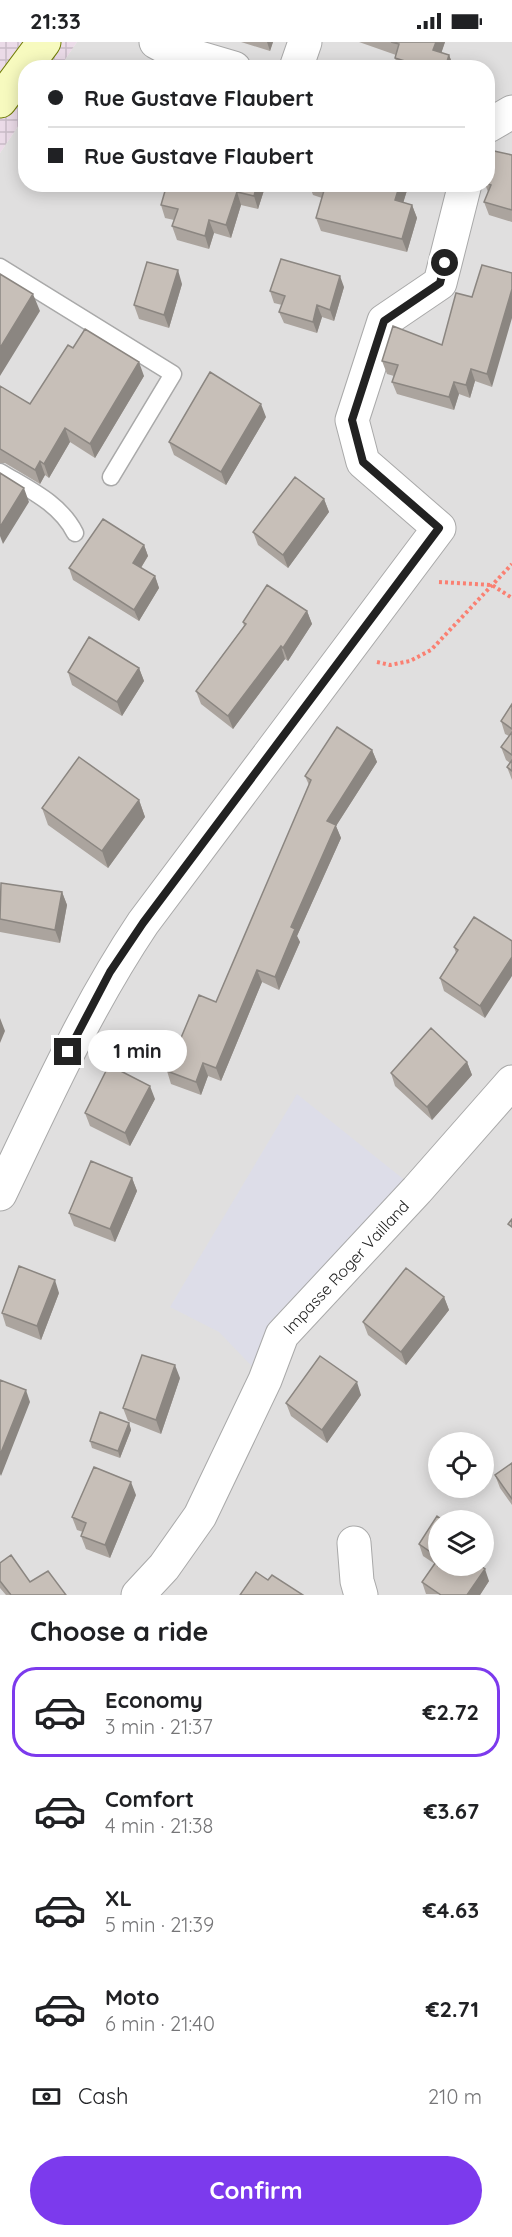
<!DOCTYPE html>
<meta charset="utf-8">
<style>
:root{--surface:#fff;--page:#f2f2f2;--text:#202124;--muted:#757577;--line:#e0e0e0;--accent:#7c3aed}
body{margin:0;font-family:Quicksand,sans-serif;background:var(--page);color:var(--text);height:100vh;display:flex;flex-direction:column;font-size:22px;white-space:nowrap}
*{box-sizing:border-box;margin:0}
p{font-size:20px;color:var(--muted)}
.icon{flex:none;width:33px;height:33px;fill:none;stroke:currentColor;stroke-width:2;stroke-linecap:round;stroke-linejoin:round}
.map{position:relative;height:1553px;overflow:hidden}
.drawer{display:flex;flex-direction:column;background:var(--surface);flex:1}
.drawer>*{flex:none}
.top-card{position:absolute;left:18px;top:18px;width:477px;height:132px;border-radius:24px;box-shadow:0 3px 15px #0003;display:grid;align-content:center;height:132px;padding:0 30px;background:var(--surface)}
.buttons{position:absolute;left:428px;top:1390px;display:grid;gap:12px}
.buttons a{display:grid;place-items:center;width:66px;height:66px;border-radius:50%;background:var(--surface);box-shadow:0 3px 15px #0003;font-size:30px}
.end{position:absolute;width:27px;height:27px;margin:-14px;border:8px solid #222;background:#fff;box-shadow:0 0 0 3px #fff}
.from{border-radius:50%}
.bubble{position:absolute;height:42px;border-radius:21px;background:var(--surface);box-shadow:0 3px 15px #0003;font-size:20px;font-weight:800;line-height:42px;text-align:center}
.top-card b{display:flex;align-items:center;gap:21px;height:57px;font-size:22px}
.top-card b+b{border-top:2px solid var(--line)}
.top-card i{width:15px;height:15px;background:var(--text)}
ul{padding:0;list-style:none}
li{display:flex;align-items:center;gap:18px;height:90px;margin:0 12px 9px;padding:0 18px;border:3px solid transparent;border-radius:24px}
li div{flex:1}
li b{display:block;font-size:22px}
li em{font-style:normal;font-weight:800}
li.selected{border-color:var(--accent)}
li>.icon{width:54px;height:54px;stroke-width:1.5}
h2{padding:0 30px;font-size:27px;line-height:72px}
.pay{display:flex;align-items:center;gap:15px;height:66px;padding:0 30px;font-size:22px}
.pay p{margin-inline-start:auto}
.action{display:flex;gap:12px;margin-top:auto;padding:12px 30px}
.action a{flex:1;height:69px;border-radius:36px;background:var(--accent);color:#fff;font-size:24px;font-weight:800;line-height:69px;text-align:center}
.status{display:flex;justify-content:space-between;align-items:center;height:42px;padding:0 30px;background:var(--surface);direction:ltr}
.status svg{height:16px;fill:currentColor}
.map>svg:first-child{display:block}
</style>
<div class="status"><b>21:33</b><svg viewBox="0 0 49 12"><path d="M0 12V9h3v3zM5 12V6h3v6zM10 12V3h3v9zM15 12V0h3v12zM26 1h20v11H26zM47 4h2v5h-2z"/></svg></div>
<div class="map">
<svg width="512" height="1553" viewBox="0 0 512 1553">
<defs>
<pattern id="industrial-grid" width="8" height="8" patternUnits="userSpaceOnUse" patternTransform="scale(1.5)"><rect width="8" height="8" fill="#ebdbe8"/><path d="M0 4h8M4 0v8" fill="none" stroke="#c9bcc7"/></pattern>
</defs>
<rect width="100%" height="100%" fill="#f2efe9"/>
<!-- residential -->
<path fill="#e0dfdf" fill-rule="evenodd" d="M77,0H512V1553H0V111L25,74L26,142H488V26L60,25ZM438,1401H483V1446H438ZM438,1479H483V1524H438Z"/>
<!-- industrial -->
<path fill="url(#industrial-grid)" d="M0,0H77L60,25L26,26L25,74L0,111Z"/>
<!-- plaza -->
<path fill="#dddde8" d="M297,1052L417,1148L265,1338L219,1290L170,1265Z"/>
<g fill="none" stroke-linecap="round" stroke-linejoin="round">
<defs>
<path id="service" d="M0,225L173,332L111,435
M0,430C28,447 60,461 75,491"/>
<path id="minor" d="M156,0L169,7L234,26
M296,26L305,0
M488,84L512,70
M0,1152C44,1060 86,966 143,881L439,486L363,420L352,378L384,279L440,241L465,142
M354,1501L357,1539L361,1553
M138,1553L164,1525L200,1474L265,1338L282,1293L417,1148L512,1040"/>
<path id="secondary" d="M0,59L44,0"/>
</defs>
<!-- service casing -->
<use href="#service" stroke="#a9a9a9" stroke-width="19"/>
<!-- minor casing -->
<use href="#minor" stroke="#a9a9a9" stroke-width="35"/>
<!-- secondary casing -->
<use href="#secondary" stroke="#707d05" stroke-width="35"/>
<!-- path -->
<path stroke="#fa8072" stroke-width="4" stroke-dasharray="3 3" stroke-linecap="butt" d="M439,540L492,543L512,556
M377,620L390,623L410,619L431,608L512,522"/>
<!-- service -->
<use href="#service" stroke="#fff" stroke-width="16"/>
<!-- minor -->
<use href="#minor" stroke="#fff" stroke-width="33"/>
<!-- secondary -->
<use href="#secondary" stroke="#f7fabf" stroke-width="33"/>
</g>
<!-- wall -->
<path fill="#aba49e" d="M241,0H273L270,9Z
M359,0H445L441,11L449,13L454,26H398L395,16L396,13Z
M512,113V180L489,173L484,160L488,150L485,142H488V131Z
M167,142H266L258,167L241,163L231,196L214,191L209,207L177,198L172,184L174,178L165,176L161,163Z
M309,142H409L403,161L412,163L417,176L407,210L321,189L316,176L322,156L313,153Z
M182,242L169,286L139,277L134,263Z
M344,245L334,279L322,275L317,291L284,281L279,270L282,263L274,261L270,249Z
M472,255L492,345L475,339L470,356L459,352L454,368L397,352L392,340L394,334L387,332L382,319L442,303Z
M73,306L144,334L95,416L70,400L49,436L45,433L40,442L5,421H0V344L30,362Z
M266,375L226,443L174,413L169,400Z
M324,457L329,470L288,526L258,503L253,490Z
M144,503L148,514L141,526L155,534L159,546L139,579L73,538L69,526Z
M307,569L312,582L288,619L285,617L233,687L201,662L196,649L244,584L243,580Z
M139,626L144,639L122,674L72,643L68,630Z
M512,662V738L507,725L510,721L506,718L501,705L509,694L505,692L501,679Z
M372,708L377,720L336,784L341,796L297,894L300,900L279,948L262,940L221,1039L208,1034L201,1053L171,1042L167,1029L216,960L309,743L305,734Z
M139,758L145,775L108,826L48,783L42,766Z
M62,850L67,863L60,901L0,890V877Z
M474,875L485,976L444,949L440,936L456,911L454,905Z
M467,1020L472,1033L432,1078L395,1044L391,1031Z
M155,1057L130,1104L90,1084L85,1071Z
M132,1136L137,1149L115,1200L74,1184L69,1171Z
M59,1251L41,1298L6,1284L2,1271Z
M444,1255L449,1268L406,1323L368,1293L363,1280Z
M180,1336L161,1392L128,1379L123,1366Z
M361,1353L327,1401L291,1374L286,1361Z
M129,1381L131,1388L120,1416L92,1406L90,1399Z
M512,1421V1463L500,1446L495,1433Z
M136,1453L110,1516L86,1507L81,1494L83,1490L77,1488L72,1475Z
M438,1479V1524L489,1539L480,1553L426,1552L422,1540L435,1522L423,1514L419,1502Z
M0,1521L30,1540L66,1553H6L0,1546Z"/>
<!-- shaded-wall -->
<path fill="#8b8681" d="M267,0H273L270,9Z
M436,0H445L438,21L433,8Z
M449,13L454,26H445Z
M257,142H266L258,167L254,154Z
M400,142H409L400,171L395,158Z
M237,150L241,163L231,196L226,183Z
M412,163L417,176L407,210L402,197Z
M209,178L214,191L209,207L205,194Z
M178,228L182,242L169,286L164,273Z
M340,234L344,245L334,279L330,268Z
M512,247V276L492,345L487,332Z
M33,252L40,269L0,334V306Z
M317,263L322,275L317,291L313,280Z
M139,320L144,334L95,416L90,402Z
M471,327L475,339L470,356L466,343Z
M454,340L459,352L454,368L449,355Z
M261,362L266,375L226,443L221,430Z
M65,386L70,400L49,436L44,422Z
M40,419L45,433L40,442L35,428Z
M24,446L29,460L3,502L0,494V485Z
M324,457L329,470L288,526L283,513Z
M144,503L148,514L137,532L133,521Z
M155,534L159,546L139,579L134,568Z
M307,569L312,582L288,619L283,606Z
M281,604L285,617L233,687L228,674Z
M139,626L144,639L122,674L117,660Z
M372,708L377,720L336,784L341,796L297,894L300,900L279,948L275,935L327,779Z
M139,758L145,775L108,826L102,809Z
M62,850L67,863L60,901L55,888Z
M512,915V934L485,976L480,964Z
M257,928L262,940L221,1039L216,1026Z
M0,976L5,989L0,1001Z
M467,1020L472,1033L432,1078L427,1065Z
M203,1021L208,1034L201,1053L196,1040Z
M150,1044L155,1057L130,1104L125,1091Z
M132,1136L137,1149L115,1200L110,1187Z
M55,1238L59,1251L41,1298L37,1284Z
M444,1255L449,1268L406,1323L401,1310Z
M175,1323L180,1336L161,1392L156,1378Z
M357,1340L361,1353L327,1401L322,1388Z
M26,1348L30,1360L1,1434L0,1432V1413Z
M129,1381L131,1388L120,1416L118,1409Z
M131,1440L136,1453L110,1516L105,1503Z
M485,1527L489,1539L480,1553H467Z"/>
<!-- building -->
<path fill="#c7bfb8" stroke="#8b8681" stroke-width="1.5" d="M391,0H436L433,8L449,13L445,26H417L418,23L395,16L399,2Z
M494,109L512,113V168L484,160L491,143L488,142V131Z
M167,142H257L254,154L237,150L226,183L209,178L205,194L172,184L178,167L161,163Z
M315,142H400L395,158L412,163L402,197L316,176L325,145Z
M281,217L340,234L330,268L317,263L313,280L279,270L285,254L270,249Z
M147,220L178,228L164,273L134,263Z
M482,223L512,231V247L487,332L471,327L466,343L454,340L449,355L392,340L398,323L382,319L393,284L442,303L456,251L472,255Z
M0,232L33,252L0,306Z
M85,287L139,320L90,402L65,386L44,422L40,419L35,428L0,407V344L30,362L68,303L73,306Z
M210,330L261,362L221,430L169,400Z
M0,431L24,446L0,485Z
M295,435L324,457L283,513L253,490Z
M103,477L144,503L133,521L155,534L134,568L69,526Z
M267,543L307,569L283,606L281,604L228,674L196,649L246,582L243,580Z
M89,595L139,626L117,660L68,630Z
M512,662V687L501,679Z
M337,685L372,708L327,779L336,783L291,885L295,887L275,935L257,928L216,1026L203,1021L196,1040L167,1029L199,953L216,960L311,738L305,734Z
M512,690V713L501,705Z
M79,715L139,758L102,809L42,766Z
M512,718V729L507,725Z
M1,841L62,850L55,888L0,877Z
M474,875L512,899V915L480,964L440,936L458,908L454,905Z
M431,986L467,1020L427,1065L391,1031Z
M109,1023L150,1044L125,1091L85,1071Z
M91,1119L132,1136L110,1187L69,1171Z
M512,1177V1185L508,1182Z
M19,1224L55,1238L37,1284L2,1271Z
M406,1226L444,1255L401,1310L363,1280Z
M142,1313L175,1323L156,1378L123,1366Z
M320,1314L357,1340L322,1388L286,1361Z
M0,1338L26,1348L0,1413Z
M100,1370L129,1381L118,1409L90,1399Z
M512,1421V1457L495,1433Z
M94,1425L131,1440L105,1503L81,1494L86,1481L72,1475Z
M437,1474L444,1479H438V1515L419,1502Z
M11,1513L30,1540L48,1529L66,1553H11L0,1539V1521Z
M438,1517V1524H481L485,1527L467,1553H441L422,1540Z
M256,1530L268,1538L272,1533L303,1553H240Z"/>
<g fill="none" stroke-linecap="round" stroke-linejoin="round">
<!-- route -->
<path stroke="#222" stroke-width="8" d="M68,1010L110,930L143,881L439,486L363,420L352,378L384,279L440,241L445,221"/>
</g>
<g text-anchor="middle" stroke-width="5" stroke-linejoin="round" paint-order="stroke">
<!-- street labels -->
<g font-size="16" fill="#222" stroke="#fff">
<text transform="translate(346 1225) rotate(-47)" y="6">Impasse Roger Vailland</text>
</g>
</g>
</svg>
<div class="buttons">
<a><svg class="icon" aria-label="locate" viewBox="0 0 24 24"><circle cx="12" cy="12" r="6"/><path d="M12 2v4M12 18v4M2 12h4M18 12h4"/></svg></a>
<a><svg class="icon" aria-label="layers" viewBox="0 0 24 24"><path d="M12 4l9 5-9 5-9-5zM3 14l9 5 9-5"/></svg></a>
</div>
<i class="end from" style="left:445px;top:221px"></i>
<i class="end" style="left:68px;top:1010px"></i>
<div class="bubble" style="left:88px;top:988px;width:99px">1 min</div>
<div class="top-card">
<b><i class="from"></i>Rue Gustave Flaubert</b>
<b><i></i>Rue Gustave Flaubert</b>
</div>
</div>
<section class="drawer">
<h2>Choose a ride</h2>
<ul>
<li class="selected"><svg class="icon" aria-label="car" viewBox="0 0 24 24"><path d="M5 17H2v-5l4-1 3-4h7l3 4 3 1v5h-3M9 17h6M6 11h13"/><circle cx="7" cy="17" r="2"/><circle cx="17" cy="17" r="2"/></svg><div><b>Economy</b><p>3 min · 21:37</p></div><em>€2.72</em></li>
<li><svg class="icon" aria-label="car" viewBox="0 0 24 24"><path d="M5 17H2v-5l4-1 3-4h7l3 4 3 1v5h-3M9 17h6M6 11h13"/><circle cx="7" cy="17" r="2"/><circle cx="17" cy="17" r="2"/></svg><div><b>Comfort</b><p>4 min · 21:38</p></div><em>€3.67</em></li>
<li><svg class="icon" aria-label="car" viewBox="0 0 24 24"><path d="M5 17H2v-5l4-1 3-4h7l3 4 3 1v5h-3M9 17h6M6 11h13"/><circle cx="7" cy="17" r="2"/><circle cx="17" cy="17" r="2"/></svg><div><b>XL</b><p>5 min · 21:39</p></div><em>€4.63</em></li>
<li><svg class="icon" aria-label="car" viewBox="0 0 24 24"><path d="M5 17H2v-5l4-1 3-4h7l3 4 3 1v5h-3M9 17h6M6 11h13"/><circle cx="7" cy="17" r="2"/><circle cx="17" cy="17" r="2"/></svg><div><b>Moto</b><p>6 min · 21:40</p></div><em>€2.71</em></li>
</ul>
<div class="pay"><svg class="icon" aria-label="cash" viewBox="0 0 24 24"><path d="M3 7h18v10H3z"/><circle cx="12" cy="12" r="2"/></svg>Cash<p>210 m</p></div>
<div class="action"><a>Confirm</a></div>
</section>
